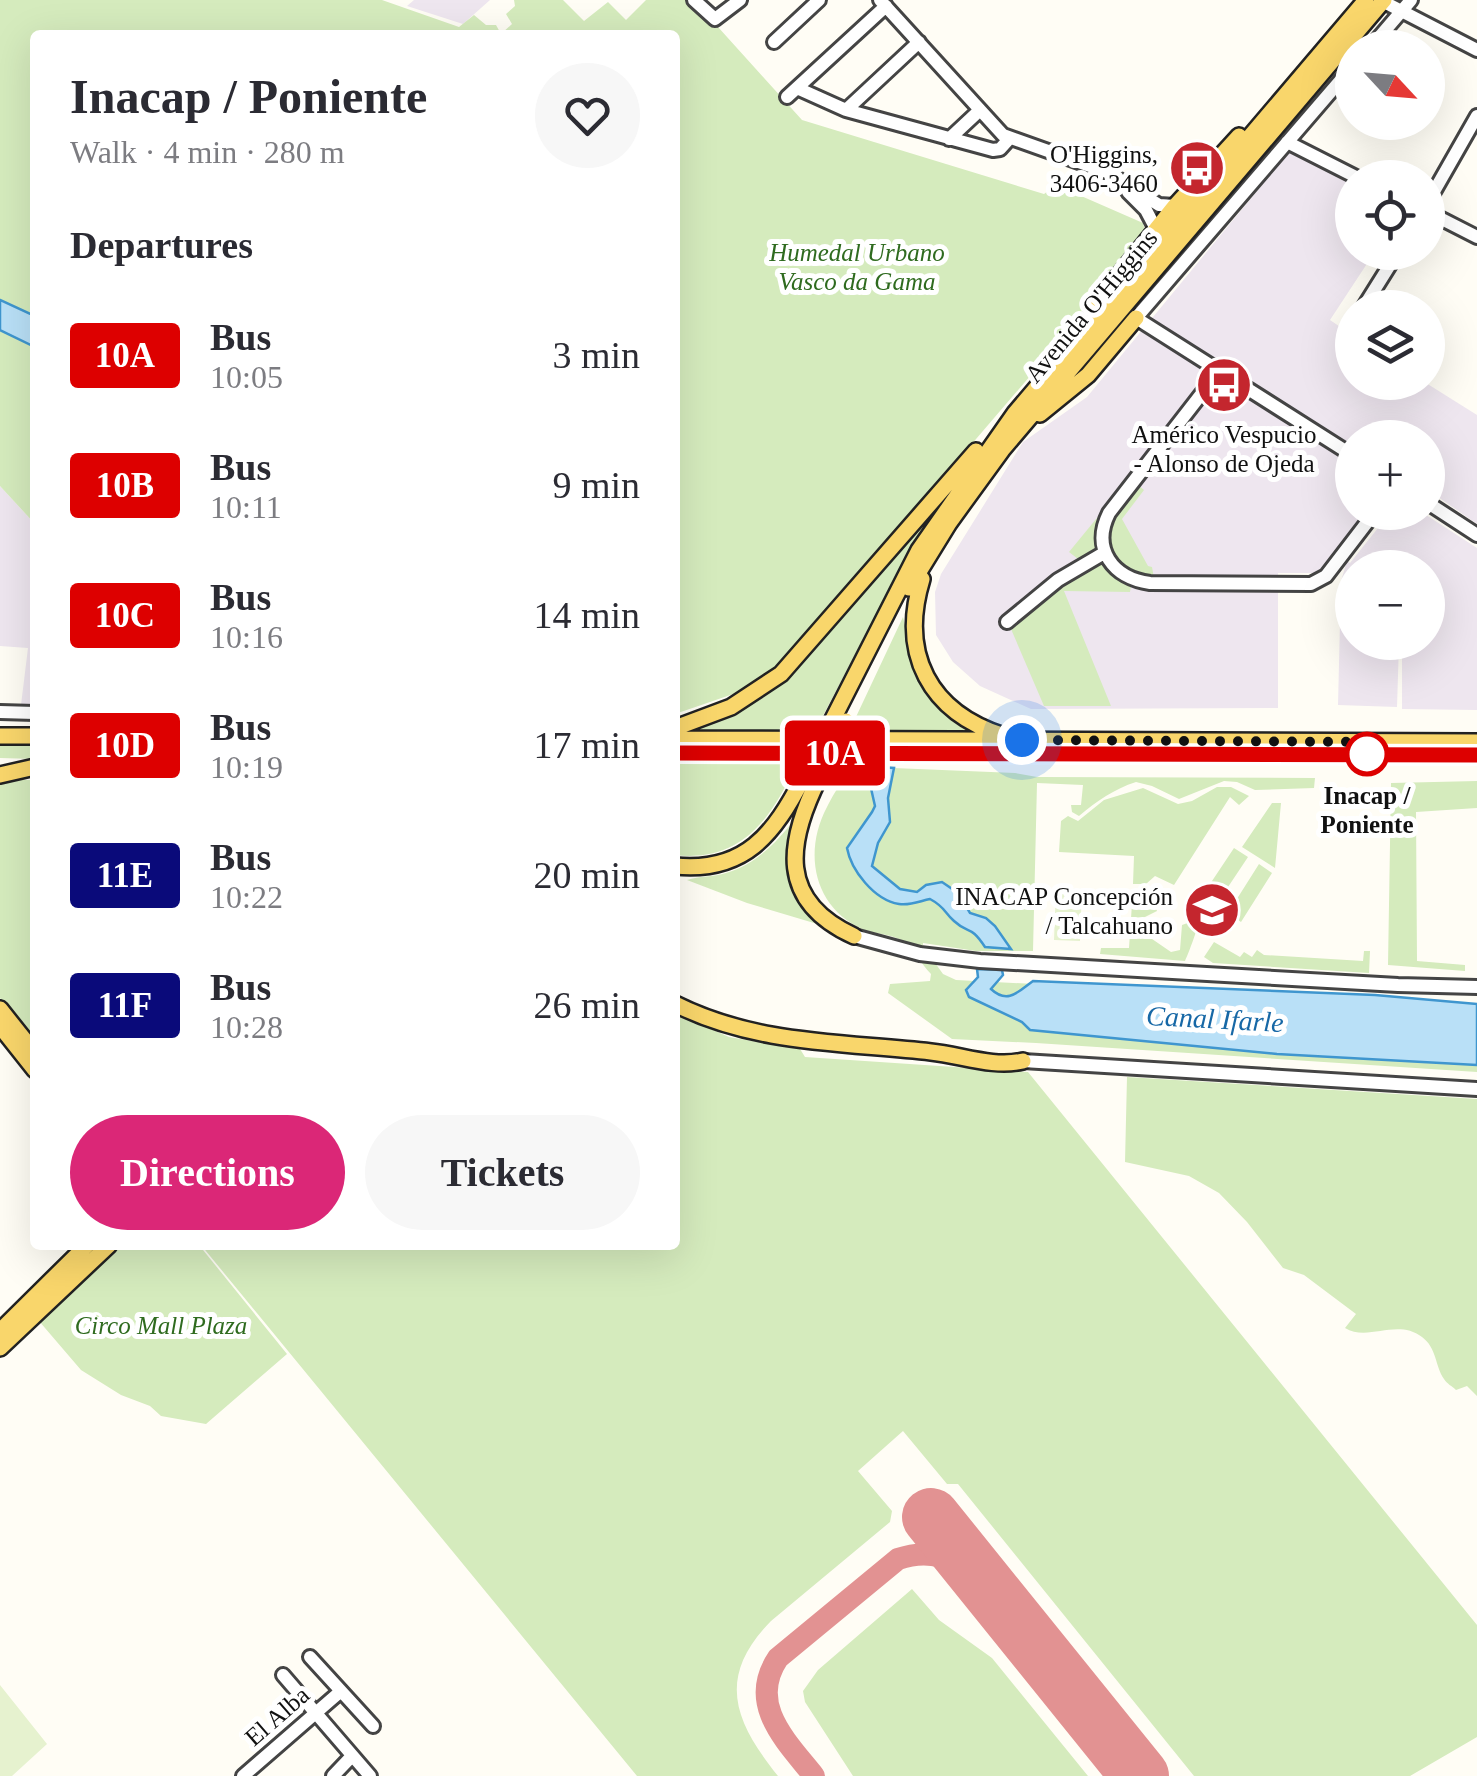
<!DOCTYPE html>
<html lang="en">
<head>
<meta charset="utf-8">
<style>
	:root { --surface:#fff; --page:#f7f7f7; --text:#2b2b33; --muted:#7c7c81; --accent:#db2777 }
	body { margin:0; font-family:"Times New Roman",serif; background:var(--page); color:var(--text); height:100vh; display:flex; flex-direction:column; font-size:38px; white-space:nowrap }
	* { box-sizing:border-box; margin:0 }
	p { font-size:32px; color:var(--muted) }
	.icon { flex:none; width:55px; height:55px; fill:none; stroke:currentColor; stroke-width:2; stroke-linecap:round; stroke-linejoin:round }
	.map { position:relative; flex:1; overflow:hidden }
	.drawer { position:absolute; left:30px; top:30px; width:650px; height:1220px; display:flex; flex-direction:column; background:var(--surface); border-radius:10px; box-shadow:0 10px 40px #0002 }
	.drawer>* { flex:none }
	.badge { padding:0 20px; border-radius:8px; font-size:35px; line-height:65px }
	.needle { width:65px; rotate:116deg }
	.tools { position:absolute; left:1335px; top:30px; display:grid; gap:20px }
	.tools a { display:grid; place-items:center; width:110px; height:110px; border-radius:50%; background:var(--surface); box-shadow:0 10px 40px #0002; font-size:50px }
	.you { position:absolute; width:50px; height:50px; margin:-25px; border:8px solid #fff; border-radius:50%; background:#1a73e8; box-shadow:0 0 0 15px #1a73e833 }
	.map>.badge { position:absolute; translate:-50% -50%; box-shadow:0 0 0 5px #fff }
	h2 { padding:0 40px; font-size:38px; line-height:90px }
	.round { display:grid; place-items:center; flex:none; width:105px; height:105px; border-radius:52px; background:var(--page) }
	.overview { display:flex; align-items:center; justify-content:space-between; height:170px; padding:0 40px }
	h1 { font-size:48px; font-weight:700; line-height:75px }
	.button { display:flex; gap:20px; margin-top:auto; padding:20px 40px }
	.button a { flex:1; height:115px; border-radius:60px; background:var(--accent); color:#fff; font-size:40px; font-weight:700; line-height:115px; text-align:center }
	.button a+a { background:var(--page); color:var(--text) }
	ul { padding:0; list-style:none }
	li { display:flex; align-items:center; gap:30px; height:130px; padding:0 40px }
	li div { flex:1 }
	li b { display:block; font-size:38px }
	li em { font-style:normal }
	li .badge { min-width:110px; font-weight:700; text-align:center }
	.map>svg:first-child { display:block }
	.industrial { fill:#eee6ef }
	.green { fill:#d5ebbd }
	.pitch { fill:#e6f2cf }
	.water { fill:#b9e0f7; stroke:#3f96cf; stroke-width:2.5 }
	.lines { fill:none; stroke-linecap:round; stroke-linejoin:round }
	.taxiway { stroke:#e29292; stroke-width:22 }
	.runway { stroke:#e29292; stroke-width:58 }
	.minor-casing { stroke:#444; stroke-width:18 }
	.major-casing { stroke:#222; stroke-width:20 }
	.minor { stroke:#fff; stroke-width:12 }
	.major { stroke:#f9d66b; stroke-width:15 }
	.major-bridge-casing { stroke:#222; stroke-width:20; stroke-linecap:butt }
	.major-bridge { stroke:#f9d66b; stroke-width:15 }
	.line-casing { stroke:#fff; stroke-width:22 }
	.line { stroke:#d00; stroke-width:15 }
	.walk { stroke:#111; stroke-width:10; stroke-dasharray:0 18 }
	.stop-dot { fill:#fff; stroke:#d00; stroke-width:5 }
	.labels { text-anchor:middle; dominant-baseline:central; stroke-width:10; stroke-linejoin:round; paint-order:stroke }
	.poi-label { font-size:25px; fill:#111; stroke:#fff; text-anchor:end }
	.park-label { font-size:25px; font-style:italic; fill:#2f6b1f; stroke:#fff }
	.street-label { font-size:25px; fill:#111; stroke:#fff }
	.stop-label { font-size:25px; font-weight:bold; fill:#111; stroke:#fff }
	.water-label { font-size:28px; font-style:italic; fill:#1768a6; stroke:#fff }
</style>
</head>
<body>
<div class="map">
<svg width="1477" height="1776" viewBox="0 0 1477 1776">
	<rect width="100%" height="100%" fill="#fffdf5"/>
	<!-- industrial -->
	<path class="industrial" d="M 414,0 L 490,0 L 463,24 L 407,6 Z
		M 1290,151 L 1352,183 L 1352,252 L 1374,253 L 1330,320 L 1352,335 L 1352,382 L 1426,383 L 1477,415 L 1477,524 L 1428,490 L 1428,438 L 1352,438 L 1352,512 L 1372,513 L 1332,567 L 1317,573 L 1278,573 L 1278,708 L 1031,709 L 980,686 L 953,662 L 936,635 L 935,592 L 941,574 L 1023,442 L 1087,397 Z
		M 0,486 L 35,524 L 35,705 L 21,705 L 28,648 L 0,646 Z
		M 1390,513 L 1423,513 L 1477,548 L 1477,710 L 1402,709 L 1402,643 L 1428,642 L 1428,568 L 1352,568 L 1352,642 L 1399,643 L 1397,707 L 1338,705 L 1341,581 L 1347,561 L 1350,563 Z"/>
	<!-- green -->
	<path class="green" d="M 0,0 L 382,0 L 459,27 L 474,15 L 486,25 L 496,25 L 501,34 L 512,24 L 506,14 L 515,6 L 514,0 L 563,0 L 584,21 L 608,2 L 626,20 L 646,0 L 688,0 L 714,28 L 718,27 L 802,120 L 1044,194 L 1056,185 L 1143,223 L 1145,231 L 1104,279 L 1066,334 L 786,661 L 742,691 L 675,714 L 675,35 L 35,35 L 35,524 L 0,486 Z
		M 958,481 L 892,584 L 815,731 L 692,732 L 769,691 L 801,664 Z
		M 1138,485 L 1144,490 L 1122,519 L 1148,566 L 1152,567 L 1154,578 C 1141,579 1135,574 1125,567 C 1088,544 1121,509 1138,485 Z
		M 1101,513 L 1095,528 L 1097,547 L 1078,559 L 1069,552 Z
		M 1103,563 L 1113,576 L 1131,586 L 1130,592 L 1064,591 L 1111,706 L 1044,706 L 1011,629 L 1061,586 Z
		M 903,617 L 915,664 L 982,733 L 867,730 L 867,725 L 855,719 Z
		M 0,741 L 35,741 L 35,759 L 0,758 Z
		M 797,763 C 772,817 743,863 675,855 L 675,764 Z
		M 869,767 L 1015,773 L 1037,777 L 1315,778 L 1314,788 L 1255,790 L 1237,782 L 1224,781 L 1179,799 L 1152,786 L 1136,782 C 1114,789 1097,801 1079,816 L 1072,812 L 1071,805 L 1081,805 L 1083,785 L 1037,783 L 1033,951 L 976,951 L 923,943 L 923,946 L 943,974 L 956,980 L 1477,1007 L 1477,1072 L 1036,1043 L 952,1039 L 888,993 L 890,984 L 930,981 L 931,974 C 921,964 913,947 901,940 C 890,934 876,934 864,930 C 813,908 803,852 827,807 C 837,788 846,771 869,767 Z
		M 0,780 L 35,780 L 35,1042 L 0,998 Z
		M 1477,781 L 1477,808 L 1416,812 L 1417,961 L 1465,965 L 1465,971 L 1388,965 L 1391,783 Z
		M 1217,787 L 1231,787 L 1249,796 L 1239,805 L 1230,797 L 1174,885 L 1155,876 L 1146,884 L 1133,884 L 1134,856 L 1059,852 L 1061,821 L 1068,816 L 1078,821 L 1104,800 L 1143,788 L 1178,804 L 1192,801 Z
		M 1272,803 L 1281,803 L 1275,868 L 1242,847 Z
		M 795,819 L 789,853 L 824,926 L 747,903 L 687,880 C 699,876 714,877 726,873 C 756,864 776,843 795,819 Z
		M 1234,848 L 1248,857 L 1216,905 L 1202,896 Z
		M 1259,864 L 1272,873 L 1241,922 L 1228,913 Z
		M 1133,889 L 1146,890 L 1148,895 L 1164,902 L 1160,909 L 1156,908 L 1157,911 L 1141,919 L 1139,930 L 1171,952 L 1180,950 L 1182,925 L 1199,919 C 1199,926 1189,952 1185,961 L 1100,954 L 1101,948 L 1129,948 Z
		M 1214,942 L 1240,957 L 1244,952 L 1252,957 L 1257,950 L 1264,955 L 1363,961 L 1364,951 L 1370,951 L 1369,973 L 1213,963 L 1204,957 Z
		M 675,1013 L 729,1037 L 800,1049 L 805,1057 L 1028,1072 L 1477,1625 L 1477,1737 L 1410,1776 L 1194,1776 L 958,1484 L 947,1484 L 903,1431 L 858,1471 L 892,1511 L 890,1522 L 771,1621 C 716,1677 734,1721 778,1776 L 637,1776 L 201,1245 L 675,1245 Z
		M 1127,1077 L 1477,1099 L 1477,1396 L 1467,1386 L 1456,1390 C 1452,1386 1447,1384 1444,1379 C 1435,1366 1437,1348 1422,1337 C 1397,1318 1368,1342 1345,1328 L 1356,1314 L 1304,1275 L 1283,1268 L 1247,1222 L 1219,1193 L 1189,1176 L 1125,1162 Z
		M 119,1245 L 199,1245 L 287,1354 L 206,1424 L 161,1416 L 150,1406 L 121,1395 L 81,1370 L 39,1321 Z
		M 912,1589 L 939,1620 L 992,1658 L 1088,1776 L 853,1776 L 805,1702 L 803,1691 L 818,1670 Z"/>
	<!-- pitch -->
	<path class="pitch" d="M 1056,888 L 1082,889 L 1080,941 L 1054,940 Z
		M 0,1685 L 47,1744 L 12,1776 L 0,1776 Z"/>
	<!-- water -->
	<path class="water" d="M 0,300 L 35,316 L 35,347 L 0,330 Z
		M 879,767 L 894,768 L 888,798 L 890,822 L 878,843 L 872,866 L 900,889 L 917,892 L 926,885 L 942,882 L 958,893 L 970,913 L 986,918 L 995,926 L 1011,949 L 985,947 C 970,924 969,935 954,921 C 944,912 945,907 930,899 C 920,901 910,906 899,904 C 874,900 851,870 847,848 L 872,812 L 875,806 L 870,784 L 877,778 Z
		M 977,969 L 1002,970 L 1003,975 L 991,989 C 1008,1005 1019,991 1033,981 L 1375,995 L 1477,1004 L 1477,1065 L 1277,1054 L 1030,1030 L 1022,1022 L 969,997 L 966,990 L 978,977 Z"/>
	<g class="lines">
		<!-- taxiway -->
		<path class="taxiway" d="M 814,1776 C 786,1741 747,1704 778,1658 L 898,1559 C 930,1548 953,1558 979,1576"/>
		<!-- runway -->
		<path class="runway" d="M 931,1517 L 1140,1776"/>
		<!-- minor casing -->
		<g class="minor-casing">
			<path id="minor" d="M 694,0 L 715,19 L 740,0
				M 880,0 L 1003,135 L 1107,172 L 1159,205 L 1175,206
				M 1382,1 L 1477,50
				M 774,42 L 819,0
				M 1370,48 L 1411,0
				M 1352,67 L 1136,318 L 1352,455
				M 797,88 L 846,110 L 993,150 L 1000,149 L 1009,139
				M 787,97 L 886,6
				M 846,110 L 919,42
				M 949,139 L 980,110
				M 1287,142 L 1358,178
				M 1128,192 L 1146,210 L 1156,229
				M 1428,202 L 1477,116
				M 1428,212 L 1477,237
				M 1363,308 L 1398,252
				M 1220,370 L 1109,513 C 1091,549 1113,578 1150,583 L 1311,584 L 1326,576 L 1375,512
				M 1428,503 L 1477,535
				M 1007,622 L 1058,580 L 1104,553
				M 0,712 L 35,713
				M 854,936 L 920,954 L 980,961 L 1398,985 L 1477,987
				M 1023,1061 L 1477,1089
				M 310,1657 L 373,1726
				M 283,1675 L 370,1776
				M 243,1776 L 341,1691
				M 333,1776 L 352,1756"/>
		</g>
		<!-- major casing -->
		<g class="major-casing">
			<path id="major" d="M 1092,309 L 1175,206 L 1239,136
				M 1040,414 L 1088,375 L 1136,318
				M 922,579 C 899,654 929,712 1004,736
				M 909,588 L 949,523 L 1002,450 L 1384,0
				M 832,721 L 919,550 L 1015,413 L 1366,0
				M 675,728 L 731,707 L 781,674 L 976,451
				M 0,736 L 35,736
				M 675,739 L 1477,742
				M 675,753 L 1477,755
				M 0,775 L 35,767
				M 819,778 C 787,842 777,901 854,936
				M 675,866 C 745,873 774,834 803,778
				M 675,1004 C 757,1045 843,1042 931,1052 C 961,1055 993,1068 1023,1061
				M 0,1009 L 35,1053
				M 0,1026 L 35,1070
				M 0,1331 L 87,1245
				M 0,1348 L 109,1245"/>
		</g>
		<!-- minor -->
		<use href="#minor" class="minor"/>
		<!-- major -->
		<use href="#major" class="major"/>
		<!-- major-bridge casing -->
		<g class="major-bridge-casing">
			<path id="major-bridge" d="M 803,778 L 832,721
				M 819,778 L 846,721"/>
		</g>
		<!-- major-bridge -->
		<use href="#major-bridge" class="major-bridge"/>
	</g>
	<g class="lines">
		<!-- line casing -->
		<g class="line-casing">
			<path id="line" d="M 675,753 L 1477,755"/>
		</g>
		<!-- line -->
		<use href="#line" class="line"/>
		<!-- walk -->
		<path class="walk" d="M 1022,740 L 1368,742 L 1367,754"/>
	</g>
	<!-- icons -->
	<defs>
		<g id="bus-disc" transform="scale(2.875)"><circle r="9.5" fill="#c4262e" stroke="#fff"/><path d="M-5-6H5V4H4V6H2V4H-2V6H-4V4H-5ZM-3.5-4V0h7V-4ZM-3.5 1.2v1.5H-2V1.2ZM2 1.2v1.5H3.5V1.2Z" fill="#fff"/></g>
		<g id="university-disc" transform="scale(2.875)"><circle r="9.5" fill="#c4262e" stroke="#fff"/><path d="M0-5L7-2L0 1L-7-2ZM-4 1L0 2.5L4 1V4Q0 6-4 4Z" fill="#fff"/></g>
	</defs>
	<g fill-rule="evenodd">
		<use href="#bus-disc" x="1197" y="168"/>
		<use href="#bus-disc" x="1224" y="385"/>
		<use href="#university-disc" x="1212" y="910"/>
	</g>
	<!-- markers -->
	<circle class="stop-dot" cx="1367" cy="754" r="20"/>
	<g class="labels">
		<!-- poi labels -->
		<g class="poi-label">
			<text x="1158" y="154">O'Higgins,<tspan x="1158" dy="29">3406-3460</tspan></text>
			<text x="1224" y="434" text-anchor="middle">Américo Vespucio<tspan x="1224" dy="29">- Alonso de Ojeda</tspan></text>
			<text x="1173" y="896">INACAP Concepción<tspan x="1173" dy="29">/ Talcahuano</tspan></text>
		</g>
		<!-- park labels -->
		<g class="park-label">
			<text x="857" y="252">Humedal Urbano<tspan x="857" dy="29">Vasco da Gama</tspan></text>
			<text x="161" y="1325">Circo Mall Plaza</text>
		</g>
		<!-- street labels -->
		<g class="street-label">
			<text transform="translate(1091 306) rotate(-50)">Avenida O'Higgins</text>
			<text transform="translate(277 1716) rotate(-41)">El Alba</text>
		</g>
		<!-- stop labels -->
		<g class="stop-label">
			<text x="1367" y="795">Inacap /<tspan x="1367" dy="29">Poniente</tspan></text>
		</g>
		<!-- water labels -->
		<g class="water-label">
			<text transform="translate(1215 1019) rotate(3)">Canal Ifarle</text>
		</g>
	</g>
</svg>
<div class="tools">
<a><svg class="needle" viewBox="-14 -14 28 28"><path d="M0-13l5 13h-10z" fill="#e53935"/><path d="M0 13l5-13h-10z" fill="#7c7c81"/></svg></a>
<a><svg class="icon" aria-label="locate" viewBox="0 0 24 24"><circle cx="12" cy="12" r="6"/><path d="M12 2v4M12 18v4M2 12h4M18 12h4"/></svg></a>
<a><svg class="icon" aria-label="layers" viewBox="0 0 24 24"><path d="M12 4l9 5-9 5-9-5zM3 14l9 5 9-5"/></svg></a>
<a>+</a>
<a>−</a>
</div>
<div class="you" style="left:1022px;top:740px"></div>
<b class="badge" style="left:835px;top:753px;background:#d00;color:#fff">10A</b>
<section class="drawer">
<div class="overview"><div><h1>Inacap / Poniente</h1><p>Walk · 4 min · 280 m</p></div><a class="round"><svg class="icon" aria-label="heart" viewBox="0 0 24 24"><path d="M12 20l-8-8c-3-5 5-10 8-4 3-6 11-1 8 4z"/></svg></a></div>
<h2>Departures</h2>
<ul>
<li><span class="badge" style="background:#d00;color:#fff">10A</span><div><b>Bus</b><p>10:05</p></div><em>3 min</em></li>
<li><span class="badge" style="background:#d00;color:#fff">10B</span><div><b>Bus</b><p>10:11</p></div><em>9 min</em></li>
<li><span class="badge" style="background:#d00;color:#fff">10C</span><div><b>Bus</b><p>10:16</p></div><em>14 min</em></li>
<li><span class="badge" style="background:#d00;color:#fff">10D</span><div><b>Bus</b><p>10:19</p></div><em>17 min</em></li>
<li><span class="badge" style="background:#0a0a7a;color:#fff">11E</span><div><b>Bus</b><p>10:22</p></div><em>20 min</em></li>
<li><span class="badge" style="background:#0a0a7a;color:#fff">11F</span><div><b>Bus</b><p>10:28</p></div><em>26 min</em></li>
</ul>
<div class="button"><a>Directions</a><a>Tickets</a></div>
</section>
</div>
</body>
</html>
